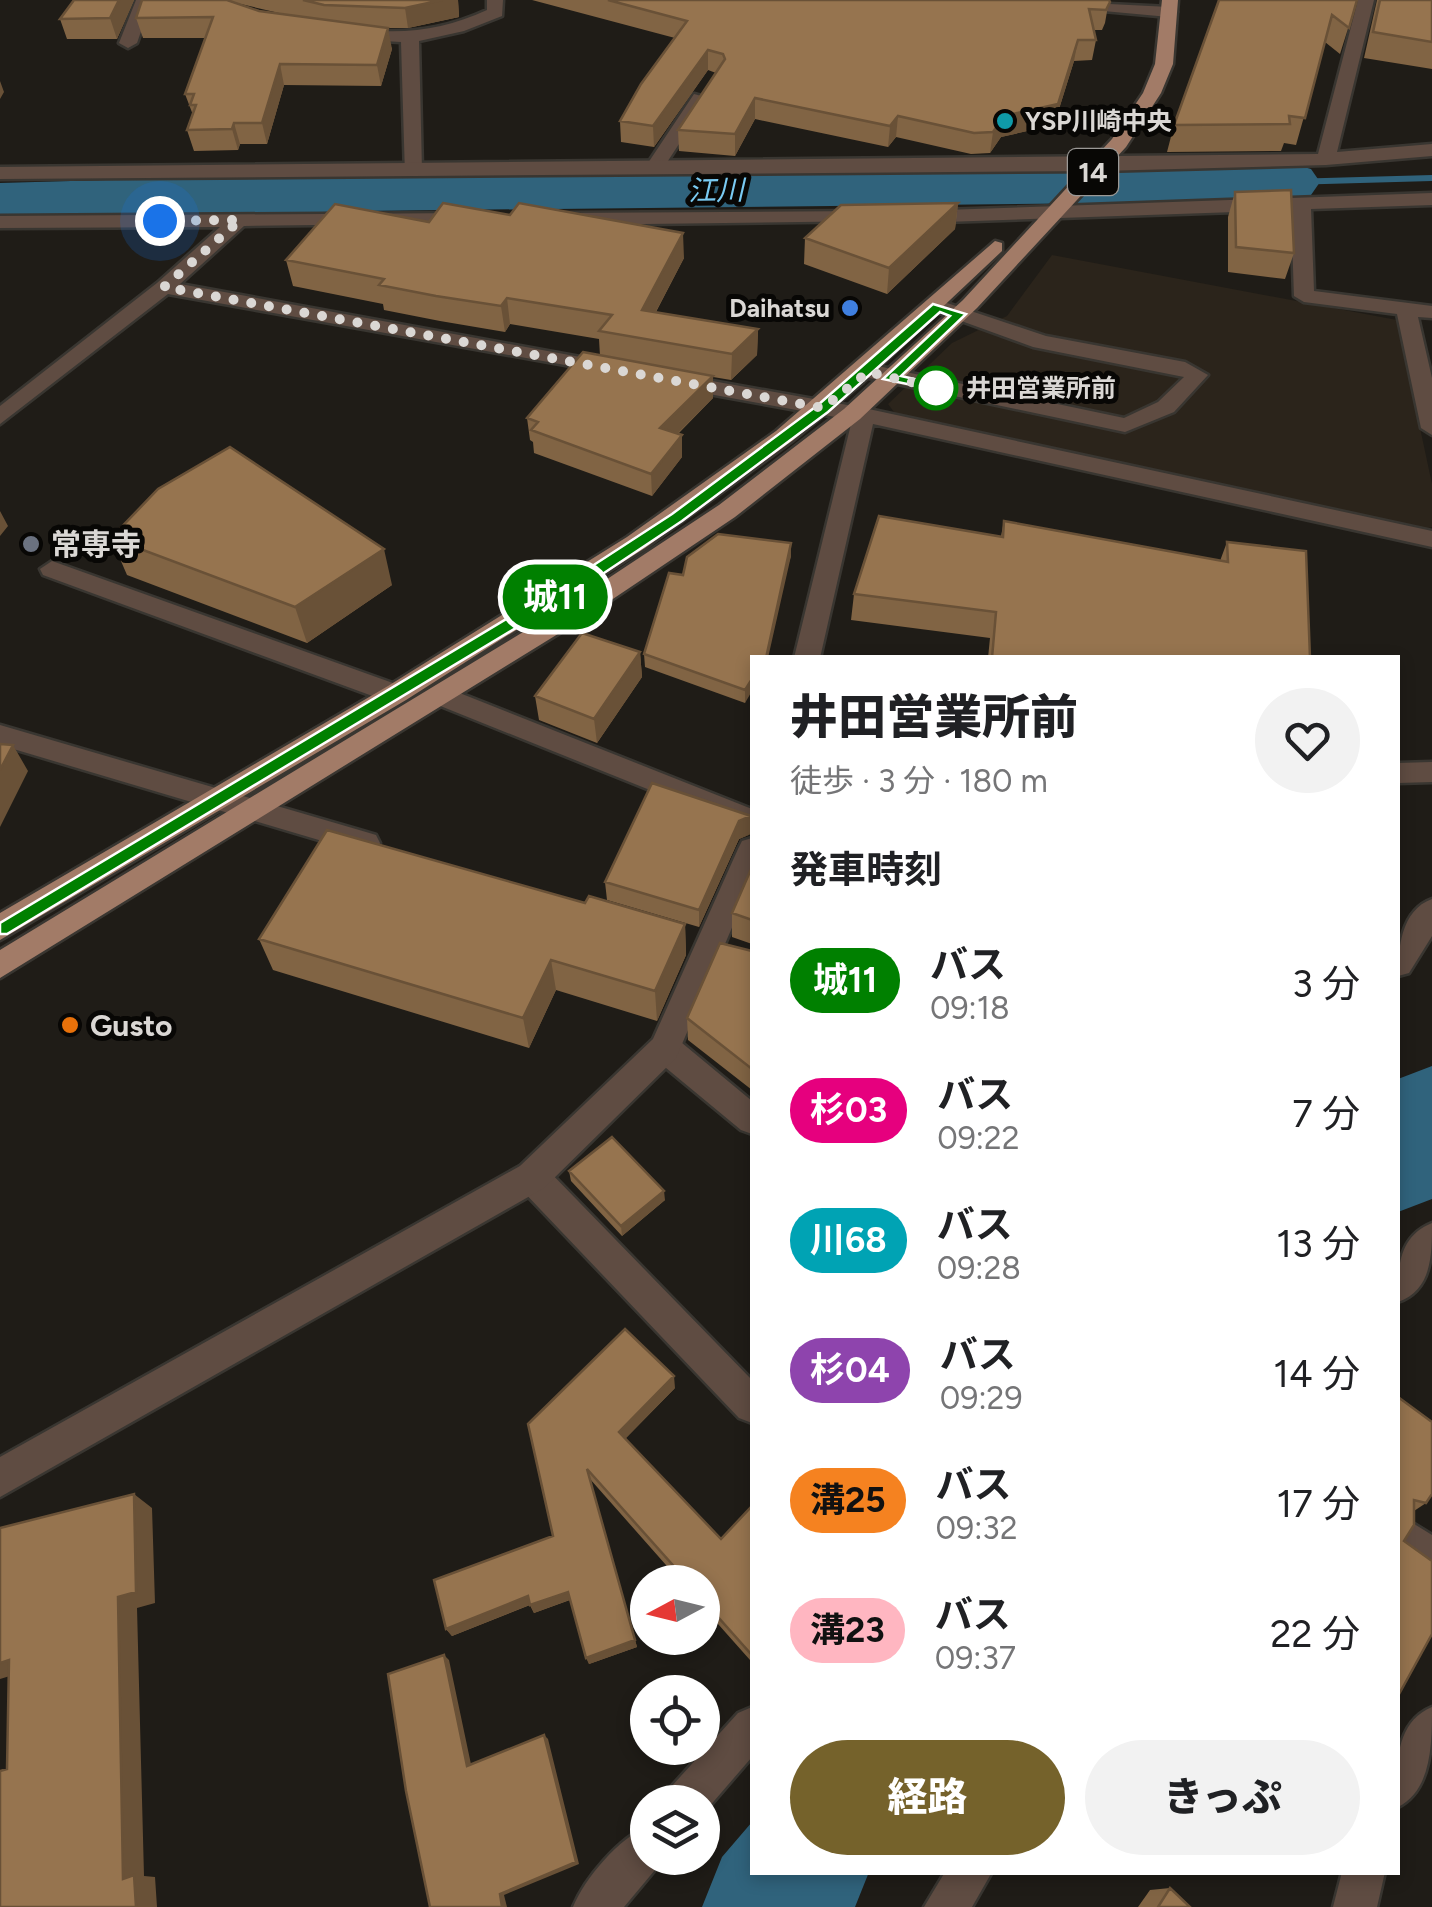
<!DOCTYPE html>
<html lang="ja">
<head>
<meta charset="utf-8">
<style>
	:root { --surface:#fff; --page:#f2f2f2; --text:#202124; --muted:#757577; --accent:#75622b }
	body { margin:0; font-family:Figtree,"Noto Sans JP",sans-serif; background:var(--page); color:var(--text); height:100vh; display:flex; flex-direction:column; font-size:38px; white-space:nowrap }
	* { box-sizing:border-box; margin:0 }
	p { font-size:32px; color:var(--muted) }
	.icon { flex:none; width:55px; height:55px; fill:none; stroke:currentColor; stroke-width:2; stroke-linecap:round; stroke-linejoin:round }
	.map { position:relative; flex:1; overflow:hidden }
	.side { position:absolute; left:750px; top:655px; width:650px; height:1220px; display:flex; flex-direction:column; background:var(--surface); border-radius:0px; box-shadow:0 5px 15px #0003 }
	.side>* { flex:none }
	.badge { padding:0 20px; border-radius:32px; font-size:35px; line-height:65px }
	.needle { width:65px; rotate:263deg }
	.fabs { position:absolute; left:630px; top:1565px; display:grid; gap:20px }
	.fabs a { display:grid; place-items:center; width:90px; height:90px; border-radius:50%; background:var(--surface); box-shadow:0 5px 15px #0003; font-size:50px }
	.you { position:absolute; width:50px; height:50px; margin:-25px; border:8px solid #fff; border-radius:50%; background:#1a73e8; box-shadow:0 0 0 15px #1a73e833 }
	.map>.badge { position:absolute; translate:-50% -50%; box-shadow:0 0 0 5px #fff }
	h2 { padding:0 40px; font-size:38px; line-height:90px }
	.round { display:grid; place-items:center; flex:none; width:105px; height:105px; border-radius:52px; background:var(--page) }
	.summary { display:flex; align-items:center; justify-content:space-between; height:170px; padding:0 40px }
	h1 { font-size:48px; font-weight:800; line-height:75px }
	.action { display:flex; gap:20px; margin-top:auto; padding:20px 40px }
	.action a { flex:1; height:115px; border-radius:60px; background:var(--accent); color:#fff; font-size:40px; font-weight:800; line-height:115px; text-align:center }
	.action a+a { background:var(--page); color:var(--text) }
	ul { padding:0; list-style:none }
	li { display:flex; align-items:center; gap:30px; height:130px; padding:0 40px }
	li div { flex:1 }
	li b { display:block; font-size:38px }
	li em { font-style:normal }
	li .badge { min-width:110px; font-weight:700; text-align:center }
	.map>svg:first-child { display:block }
	.built { fill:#2b241b }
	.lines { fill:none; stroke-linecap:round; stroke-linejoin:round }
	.stream { fill:#30637c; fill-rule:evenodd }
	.river { fill:#30637c; fill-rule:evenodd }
	.lane-casing { stroke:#393631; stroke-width:5 }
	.street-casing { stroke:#393631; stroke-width:5 }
	.primary-casing { stroke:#393631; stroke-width:5 }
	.lane { fill:#5f4c42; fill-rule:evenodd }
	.street { fill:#5f4c42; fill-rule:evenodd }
	.primary { fill:#a27b67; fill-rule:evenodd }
	.wall { fill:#816444; fill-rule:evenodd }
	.shaded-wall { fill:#695137 }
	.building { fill:#96744f; stroke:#695137; stroke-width:2.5 }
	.line { fill:#008000; stroke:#fff; stroke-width:2.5 }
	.walk { stroke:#dad7d4; stroke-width:10; stroke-dasharray:0 18 }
	.culture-dot { fill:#0f9aa8; stroke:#080705; stroke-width:4 }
	.shop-dot { fill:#3f7fe0; stroke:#080705; stroke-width:4 }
	.stop-dot { fill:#fff; stroke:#008000; stroke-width:5 }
	.worship-dot { fill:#6b7280; stroke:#080705; stroke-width:4 }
	.food-dot { fill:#e8710a; stroke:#080705; stroke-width:4 }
	.labels { text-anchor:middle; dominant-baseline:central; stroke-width:10; stroke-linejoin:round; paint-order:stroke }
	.far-poi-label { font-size:25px; font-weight:bold; fill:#dad7d4; stroke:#080705; text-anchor:start }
	.far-stop-label { font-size:25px; font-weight:bold; fill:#dad7d4; stroke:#080705; text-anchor:start }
	.shield { fill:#080705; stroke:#9b9996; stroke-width:2.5 }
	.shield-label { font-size:28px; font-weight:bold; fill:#dad7d4 }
	.far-water-label { font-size:28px; font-style:italic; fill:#7acbf3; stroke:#080705 }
	.poi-label { font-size:30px; font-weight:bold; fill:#dad7d4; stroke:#080705; text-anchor:start }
</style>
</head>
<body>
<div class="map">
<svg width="1432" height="1907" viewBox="0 0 1432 1907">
	<rect width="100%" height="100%" fill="#1f1c17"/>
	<!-- built -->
	<path class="built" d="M 1052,255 L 1397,320 L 1432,484 L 1432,527 L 1416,532 L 897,416 L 888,404 L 952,343 L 1007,316 Z"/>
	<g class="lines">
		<!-- stream -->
		<path class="stream" d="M 1432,175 L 1432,181 L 1289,185 L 1283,182 L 1289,179 Z"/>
		<!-- river -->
		<path class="river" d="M 1289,163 L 1311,169 L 1320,182 L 1311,195 L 1289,201 L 357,211 L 0,221 L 0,183 L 357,173 Z
			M 1432,1066 L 1432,1199 L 1398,1212 L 1398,1079 Z
			M 752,1822 L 752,1872 L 869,1872 L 855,1907 L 702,1907 L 722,1857 Z"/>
		<!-- lane casing -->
		<g class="lane-casing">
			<path id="lane" d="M 136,0 L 152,0 L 137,43 L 128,48 L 119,43 Z
				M 487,0 L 503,0 L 502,16 L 464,31 L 419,41 L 422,171 L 405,175 L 401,42 L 350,39 L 341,34 C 352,26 366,30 379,31 C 419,33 452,26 487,10 Z
				M 1030,0 L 1169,7 L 1177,12 L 1169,17 L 1038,5 Z
				M 694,94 L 709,98 L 662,170 L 648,170 L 646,166 Z
				M 938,300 L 1046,336 L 1185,362 L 1208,375 L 1174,412 L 1125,432 L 860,376 L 857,371 L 868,364 L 1124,418 L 1158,402 L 1184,377 L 1033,347 L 931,310 L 931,302 Z
				M 52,561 L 404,687 L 408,694 L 395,704 L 386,701 L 43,575 L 40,569 Z
				M 442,686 L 752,809 L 752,831 L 433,703 L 429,696 L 433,689 Z
				M 1432,762 L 1432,782 L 1398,783 L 1398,763 Z
				M 665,1034 L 676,1038 L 752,1101 L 752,1134 L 741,1130 L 654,1058 L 649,1048 L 654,1038 Z
				M 532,1162 L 544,1166 L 752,1380 L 752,1423 L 739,1418 L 520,1188 L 515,1177 L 520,1166 Z
				M 1398,1514 L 1432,1535 L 1432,1578 L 1398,1556 Z
				M 1432,1707 C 1432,1743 1432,1790 1398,1807 C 1396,1771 1393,1723 1432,1707 Z
				M 1342,1872 L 1385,1872 L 1377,1907 L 1333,1907 Z"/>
		</g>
		<!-- street casing -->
		<g class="street-casing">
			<path id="street" d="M 1358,0 L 1374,0 L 1337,152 L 1432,144 L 1432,156 L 1326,165 L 1100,171 L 0,179 L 0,167 L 1318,154 Z
				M 1432,193 L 1432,205 L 1311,209 L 1314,291 L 1432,306 L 1432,318 L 1418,317 L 1432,378 L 1432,435 L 1421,428 L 1397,314 L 1304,302 L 1294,296 L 1291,210 L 915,223 L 905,217 L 915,211 Z
				M 869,211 L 876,213 L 876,221 L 565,225 L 555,219 L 565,213 Z
				M 469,213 L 476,215 L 476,223 L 244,226 L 180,284 L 613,363 L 624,370 L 621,375 L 168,294 L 0,424 L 0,406 L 157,283 L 220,227 L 0,228 L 0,216 Z
				M 673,374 L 864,408 L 1432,531 L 1432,547 L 873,424 L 820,658 L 794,658 L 852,420 L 665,386 L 662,381 Z
				M 0,725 L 366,832 L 376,835 L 380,843 L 376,851 L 366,854 L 0,745 Z
				M 752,838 L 752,881 L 676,1058 L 544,1188 L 0,1497 L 0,1457 L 520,1166 L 653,1039 L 738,849 L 742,841 Z
				M 1432,899 L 1432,936 L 1409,973 L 1398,976 C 1398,949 1401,910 1432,899 Z
				M 1432,1223 C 1432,1255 1432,1290 1398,1302 C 1398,1270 1397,1237 1432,1223 Z
				M 752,1707 L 752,1757 L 702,1815 L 702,1802 L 665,1802 L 671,1787 L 738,1713 Z
				M 648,1826 L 648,1858 L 665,1858 L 624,1907 L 573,1907 C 585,1878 619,1838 648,1826 Z
				M 945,1872 L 992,1872 L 972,1907 L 924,1907 Z"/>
		</g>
		<!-- primary casing -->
		<g class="primary-casing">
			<path id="primary" d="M 1162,0 L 1178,0 L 1173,64 L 1161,93 L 1126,147 L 977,308 L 860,419 L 735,517 L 592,613 L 0,978 L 0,950 L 574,601 L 719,505 L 844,409 L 963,300 L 1112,139 L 1143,93 L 1155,64 Z
				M 995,241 L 1002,243 L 1002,251 L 863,382 L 792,441 L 645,548 L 406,700 L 0,940 L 0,913 L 388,686 L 627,537 L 776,431 Z"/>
		</g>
		<!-- lane -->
		<use href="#lane" class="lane"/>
		<!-- street -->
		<use href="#street" class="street"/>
		<!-- primary -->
		<use href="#primary" class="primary"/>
	</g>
	<!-- wall -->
	<path class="wall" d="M 74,0 L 134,0 L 117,39 L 67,39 L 60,19 Z
		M 142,0 L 458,0 L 459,17 L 408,28 L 383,28 L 392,49 L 381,86 L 284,85 L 267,144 L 240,144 L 238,150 L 194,151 L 187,130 L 193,115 L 185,94 L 206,38 L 143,38 L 136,18 ZM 232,2 L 279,13 L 259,11 Z
		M 532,0 L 1109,0 L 1105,23 L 1102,30 L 1094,30 L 1096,40 L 1092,60 L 1074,61 L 1054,125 L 1001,137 L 990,153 L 971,154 L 896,137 L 888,147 L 755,119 L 735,156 L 679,151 L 678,130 L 716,73 L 708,70 L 654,147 L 621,142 L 620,121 L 675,38 Z
		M 1219,0 L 1357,0 L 1340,54 L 1325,42 L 1296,145 L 1284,143 L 1281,151 L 1167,152 L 1174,125 Z
		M 1377,0 L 1432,0 L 1432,69 L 1364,58 Z
		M 1235,192 L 1294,253 L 1285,279 L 1228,272 L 1228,217 Z
		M 958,203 L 955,229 L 887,294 L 804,264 L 805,238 Z
		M 429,222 L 684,258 L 656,312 L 758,329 L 757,355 L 731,380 L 713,377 L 713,398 L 678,434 L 682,457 L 652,496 L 534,453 L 533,442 L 530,440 L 527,418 L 600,356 L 599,339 L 510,324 L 505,332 L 440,321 L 384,310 L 383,304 L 293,286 L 286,260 Z
		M 1004,521 L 1220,561 L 1227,542 L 1310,658 L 988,658 L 990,638 L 851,620 L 854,594 L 1001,536 Z
		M 111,538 L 392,585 L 307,643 L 127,575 Z
		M 791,556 L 745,703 L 645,667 L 644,654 L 683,575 Z
		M 640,652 L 642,677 L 597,743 L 539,720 L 535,696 Z
		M 751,834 L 739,839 L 699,927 L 607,900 L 605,882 Z
		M 752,867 L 752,944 L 732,937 L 732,913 Z
		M 585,903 L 685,924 L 686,955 L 657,1021 L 556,990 L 529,1048 L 273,970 L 259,939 Z
		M 752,951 L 752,1090 L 688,1040 L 687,1018 Z
		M 569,1171 L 665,1200 L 622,1236 L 571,1181 Z
		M 675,1388 L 625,1439 L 721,1539 L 752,1506 L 752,1657 L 750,1660 L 702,1606 L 702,1582 L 681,1582 L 590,1479 L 637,1647 L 589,1664 L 570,1600 L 534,1613 L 530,1605 L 452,1636 L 446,1629 L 553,1536 L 528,1424 Z
		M 1398,1397 L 1426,1503 L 1414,1511 L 1404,1541 Z
		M 1170,1888 L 1190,1907 L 1138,1907 L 1150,1890 Z"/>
	<!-- shaded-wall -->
	<path class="shaded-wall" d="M 119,0 L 134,0 L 117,39 L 110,18 Z
		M 442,0 L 458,0 L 459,17 L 408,28 L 405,8 Z
		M 388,28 L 392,49 L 381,86 L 377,65 Z
		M 1078,40 L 1074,61 L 1054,125 L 1001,137 L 990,153 L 993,132 L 1004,116 Z
		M 708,50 L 708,70 L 654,147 L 653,126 Z
		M 280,64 L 284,85 L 267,144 L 262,123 Z
		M 0,81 L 4,92 L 0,99 Z
		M 755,98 L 755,119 L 735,156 L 735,134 Z
		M 898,116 L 896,137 L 888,147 L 890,126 Z
		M 234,123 L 240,144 L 238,150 L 232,129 Z
		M 958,203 L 955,229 L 887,294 L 889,268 Z
		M 683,233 L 684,258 L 643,336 L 642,310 Z
		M 507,298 L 510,324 L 505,332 L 501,306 Z
		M 758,329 L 757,355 L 731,380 L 732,354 Z
		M 713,376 L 713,398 L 661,450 L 660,428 Z
		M 682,435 L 682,457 L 652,496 L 651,474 Z
		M 0,511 L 8,526 L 0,536 Z
		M 791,543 L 791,556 L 768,658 L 766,658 Z
		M 384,549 L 392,585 L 307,643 L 295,607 Z
		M 640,652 L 642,677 L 597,743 L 594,719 Z
		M 752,679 L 752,691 L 745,703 L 745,690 Z
		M 13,745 L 28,771 L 0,827 L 0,770 Z
		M 751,816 L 751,834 L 739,839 L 699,927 L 699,910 L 739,821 Z
		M 685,924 L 686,955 L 657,1021 L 655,991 Z
		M 551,960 L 556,990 L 529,1048 L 523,1018 Z
		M 664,1191 L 665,1200 L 622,1236 L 621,1226 Z
		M 674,1376 L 675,1388 L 621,1443 L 619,1432 Z
		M 134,1494 L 152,1508 L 155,1603 L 137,1608 L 144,1876 L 155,1877 L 157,1907 L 136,1907 L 123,1879 L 118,1597 Z
		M 568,1592 L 572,1599 L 534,1613 L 530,1605 Z
		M 528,1596 L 532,1604 L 452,1636 L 446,1629 Z
		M 635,1640 L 637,1647 L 589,1664 L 586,1658 Z
		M 444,1655 L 449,1660 L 472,1769 L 467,1766 Z
		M 9,1660 L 33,1669 L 0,1679 L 0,1663 Z
		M 544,1735 L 548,1739 L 579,1864 L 504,1895 L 507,1907 L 502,1907 L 500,1894 Z"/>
	<!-- building -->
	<path class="building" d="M 74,0 L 119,0 L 110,18 L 60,19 Z
		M 142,0 L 227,0 L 259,11 L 388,28 L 377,65 L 280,64 L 262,123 L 234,123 L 232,129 L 187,130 L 196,105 L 190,105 L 194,94 L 185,94 L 213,17 L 136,18 Z
		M 303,0 L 442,0 L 405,8 L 324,5 Z
		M 608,0 L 1109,0 L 1110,2 L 1106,10 L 1089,9 L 1096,40 L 1078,40 L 1058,104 L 1004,116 L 993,132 L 974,133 L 898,116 L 890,126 L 755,98 L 735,134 L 678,130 L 725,59 L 723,54 L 708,50 L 653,126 L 620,121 L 641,84 L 687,21 Z
		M 1219,0 L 1357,0 L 1349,28 L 1332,15 L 1305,118 L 1289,116 L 1290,124 L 1174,125 Z
		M 1380,0 L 1432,0 L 1432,42 L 1373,32 Z
		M 1291,190 L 1294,253 L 1236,247 L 1235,192 Z
		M 443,203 L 510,215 L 519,203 L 683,233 L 642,310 L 758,329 L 732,354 L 599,331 L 612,315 L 507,298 L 501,306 L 436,296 L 379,285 L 384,279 L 286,260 L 335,204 L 429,222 Z
		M 958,203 L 889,268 L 805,238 L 841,205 Z
		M 583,352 L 713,376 L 660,428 L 682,435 L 651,474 L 531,430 L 538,422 L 527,418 Z
		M 230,447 L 384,549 L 295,607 L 111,538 L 158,489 Z
		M 879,516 L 1003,537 L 1004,521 L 1228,562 L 1227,542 L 1306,551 L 1310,658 L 992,658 L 996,612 L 854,594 Z
		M 718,534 L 791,543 L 766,658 L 752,658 L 752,679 L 745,690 L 644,654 L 669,573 L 683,575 L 687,557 Z
		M 582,633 L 640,652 L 594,719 L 535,696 Z
		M 0,744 L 13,745 L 0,770 Z
		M 652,783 L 751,816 L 739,821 L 699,910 L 605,882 Z
		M 327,830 L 585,903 L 589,896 L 685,924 L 655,991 L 551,960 L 523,1018 L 259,939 Z
		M 752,867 L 752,920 L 732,913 Z
		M 720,943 L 752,951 L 752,1069 L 687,1018 Z
		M 612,1137 L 664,1191 L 621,1226 L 569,1171 Z
		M 625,1329 L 674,1376 L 619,1432 L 721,1539 L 752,1506 L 752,1652 L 751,1654 L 702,1599 L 702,1582 L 688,1582 L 587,1469 L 635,1640 L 586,1658 L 568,1592 L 530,1605 L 528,1596 L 446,1629 L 434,1580 L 553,1536 L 528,1424 Z
		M 1398,1397 L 1432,1422 L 1432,1494 L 1426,1503 L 1414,1500 L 1414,1525 L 1404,1541 L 1432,1561 L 1432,1634 L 1398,1696 Z
		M 134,1494 L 136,1592 L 118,1597 L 123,1879 L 134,1875 L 136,1907 L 0,1907 L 0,1771 L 7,1769 L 9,1660 L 0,1663 L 0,1528 Z
		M 444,1655 L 467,1766 L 544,1735 L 576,1862 L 500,1894 L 502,1907 L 430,1907 L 406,1791 L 388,1674 Z
		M 1170,1888 L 1190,1907 L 1158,1907 Z"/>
	<!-- line -->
	<path class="line" d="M 933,304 L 966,314 L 901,376 L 941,385 L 941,391 L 883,379 L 950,316 L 940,312 L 828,412 L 682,521 L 574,593 L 7,934 L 0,934 L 0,923 L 563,585 L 672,514 L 818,405 Z"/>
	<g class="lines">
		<!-- walk -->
		<path class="walk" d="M 160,221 L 240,220 L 164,287 L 823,408 L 868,372 L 936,388"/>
	</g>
	<!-- markers -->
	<circle class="culture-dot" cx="1005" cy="121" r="10"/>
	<circle class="shop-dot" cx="850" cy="308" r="10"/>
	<circle class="stop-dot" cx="936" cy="388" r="20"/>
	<circle class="worship-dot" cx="31" cy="544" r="10"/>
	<circle class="food-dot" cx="70" cy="1025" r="10"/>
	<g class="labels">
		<!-- far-poi labels -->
		<g class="far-poi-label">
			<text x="1025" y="121">YSP川崎中央</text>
			<text x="830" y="308" text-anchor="end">Daihatsu</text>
		</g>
		<!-- far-stop labels -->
		<g class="far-stop-label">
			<text x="966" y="388">井田営業所前</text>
		</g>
		<!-- shield labels -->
		<rect class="shield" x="1068" y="149" width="50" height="46" rx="8"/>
		<g class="shield-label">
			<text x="1093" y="172">14</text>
		</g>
		<!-- far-water labels -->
		<g class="far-water-label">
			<text transform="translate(716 190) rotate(-1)">江川</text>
		</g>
		<!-- poi labels -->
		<g class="poi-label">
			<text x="51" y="544">常専寺</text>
			<text x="90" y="1025">Gusto</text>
		</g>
	</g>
</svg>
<div class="fabs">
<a><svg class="needle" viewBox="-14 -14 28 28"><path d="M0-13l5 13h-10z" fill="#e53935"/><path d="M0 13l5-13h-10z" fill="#757577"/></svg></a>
<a><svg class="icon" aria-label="locate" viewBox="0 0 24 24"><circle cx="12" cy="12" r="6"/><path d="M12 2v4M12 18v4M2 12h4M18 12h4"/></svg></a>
<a><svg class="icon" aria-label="layers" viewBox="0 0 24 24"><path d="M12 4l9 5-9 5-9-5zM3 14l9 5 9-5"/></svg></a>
</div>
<div class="you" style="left:160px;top:221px"></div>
<b class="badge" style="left:555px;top:597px;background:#008000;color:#fff">城11</b>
<section class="side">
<div class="summary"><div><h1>井田営業所前</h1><p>徒歩 · 3 分 · 180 m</p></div><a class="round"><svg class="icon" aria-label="heart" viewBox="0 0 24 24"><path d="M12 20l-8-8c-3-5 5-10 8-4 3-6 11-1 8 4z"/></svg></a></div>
<h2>発車時刻</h2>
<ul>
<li><span class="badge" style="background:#008000;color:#fff">城11</span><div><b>バス</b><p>09:18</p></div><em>3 分</em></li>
<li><span class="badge" style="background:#e6007e;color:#fff">杉03</span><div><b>バス</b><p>09:22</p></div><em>7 分</em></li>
<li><span class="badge" style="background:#00a3b4;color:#fff">川68</span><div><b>バス</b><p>09:28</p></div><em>13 分</em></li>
<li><span class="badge" style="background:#8e44ad;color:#fff">杉04</span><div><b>バス</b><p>09:29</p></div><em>14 分</em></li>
<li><span class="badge" style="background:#f58220;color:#111">溝25</span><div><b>バス</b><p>09:32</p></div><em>17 分</em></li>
<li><span class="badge" style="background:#ffb6c1;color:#111">溝23</span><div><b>バス</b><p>09:37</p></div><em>22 分</em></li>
</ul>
<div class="action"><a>経路</a><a>きっぷ</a></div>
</section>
</div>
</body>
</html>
